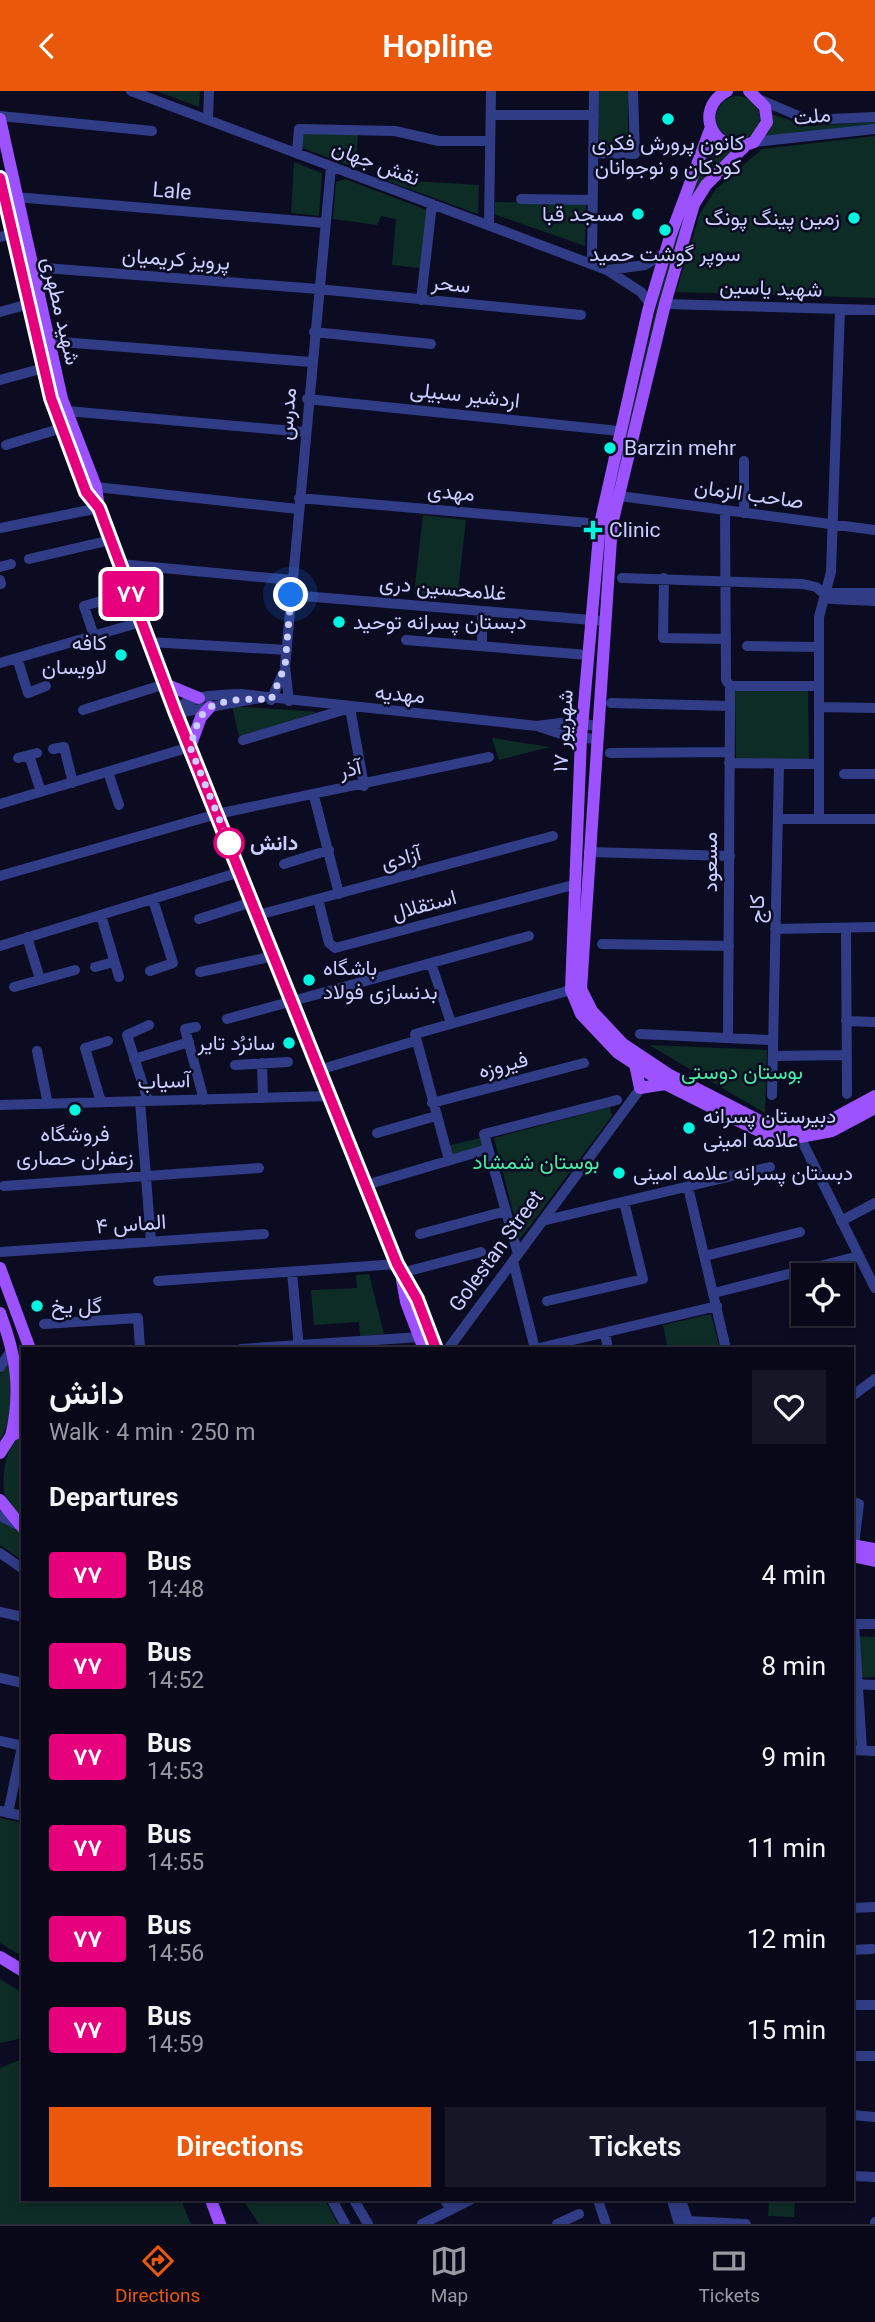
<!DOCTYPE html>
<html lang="en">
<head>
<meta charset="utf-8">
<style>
	:root { --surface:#080819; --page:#161626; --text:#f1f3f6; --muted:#989aa2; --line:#292938; --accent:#ea580c }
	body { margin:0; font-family:Roboto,Vazirmatn,sans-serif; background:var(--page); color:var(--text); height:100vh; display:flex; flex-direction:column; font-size:26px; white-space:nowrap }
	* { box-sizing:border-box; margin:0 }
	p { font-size:23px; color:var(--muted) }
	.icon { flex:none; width:38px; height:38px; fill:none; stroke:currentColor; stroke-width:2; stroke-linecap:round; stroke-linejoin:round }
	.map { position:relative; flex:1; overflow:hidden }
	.side { position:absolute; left:21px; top:1256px; width:833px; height:854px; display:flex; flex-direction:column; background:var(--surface); border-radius:0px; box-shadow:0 4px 10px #0003,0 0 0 2px var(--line) }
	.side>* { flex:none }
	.badge { padding:0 14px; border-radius:5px; font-size:24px; line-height:46px }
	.buttons { position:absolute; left:791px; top:1172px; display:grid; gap:14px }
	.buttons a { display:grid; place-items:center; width:63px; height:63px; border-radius:0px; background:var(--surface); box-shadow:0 4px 10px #0003,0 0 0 2px var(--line); font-size:35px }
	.you { position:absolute; width:35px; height:35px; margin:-18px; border:5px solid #fff; border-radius:50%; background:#1a73e8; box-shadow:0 0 0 10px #1a73e833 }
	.map>.badge { position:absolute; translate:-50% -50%; box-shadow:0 0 0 4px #fff }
	h2 { padding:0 28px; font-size:26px; line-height:63px }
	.round { display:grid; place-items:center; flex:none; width:74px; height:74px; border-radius:0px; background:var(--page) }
	.head { display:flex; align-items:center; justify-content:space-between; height:119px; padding:0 28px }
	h1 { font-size:33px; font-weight:600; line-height:52px }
	.cta { display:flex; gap:14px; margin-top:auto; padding:14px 28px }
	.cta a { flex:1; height:80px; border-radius:0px; background:var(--accent); color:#fff; font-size:28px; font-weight:600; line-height:80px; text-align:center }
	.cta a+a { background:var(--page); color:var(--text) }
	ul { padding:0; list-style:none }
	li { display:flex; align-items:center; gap:21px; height:91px; padding:0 28px }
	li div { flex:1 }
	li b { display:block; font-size:26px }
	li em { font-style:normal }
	li .badge { min-width:77px; font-weight:700; text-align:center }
	header { display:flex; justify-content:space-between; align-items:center; height:91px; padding:0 28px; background:var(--accent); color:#fff; font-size:32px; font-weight:600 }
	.dock { display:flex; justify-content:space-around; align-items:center; height:98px; border-top:2px solid var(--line); background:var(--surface); font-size:19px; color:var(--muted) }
	.dock a { display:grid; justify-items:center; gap:4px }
	.dock .selected { color:var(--accent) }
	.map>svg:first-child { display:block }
	.green { fill:#0d2c25 }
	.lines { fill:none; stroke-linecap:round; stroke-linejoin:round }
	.minor { stroke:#303d86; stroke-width:10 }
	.major { stroke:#9d52ff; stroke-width:12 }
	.line-casing { stroke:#fff; stroke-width:16 }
	.line { stroke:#e6007e; stroke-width:10 }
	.walk { stroke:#cbcfff; stroke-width:7; stroke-dasharray:0 12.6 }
	.poi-dot { fill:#00f6df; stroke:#0b0b21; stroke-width:2.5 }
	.stop-dot { fill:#fff; stroke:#e6007e; stroke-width:3.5 }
	.labels { text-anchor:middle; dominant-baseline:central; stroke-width:5; stroke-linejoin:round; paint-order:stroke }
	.street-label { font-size:21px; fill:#cbcfff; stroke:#0b0b21 }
	.poi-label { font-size:21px; fill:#cbcfff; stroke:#0b0b21; text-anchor:start }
	.stop-label { font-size:21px; font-weight:bold; fill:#cbcfff; stroke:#0b0b21; text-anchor:start }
	.park-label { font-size:21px; fill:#4aeca4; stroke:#0b0b21 }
</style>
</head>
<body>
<header><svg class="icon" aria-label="back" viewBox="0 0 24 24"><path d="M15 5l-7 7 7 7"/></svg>Hopline<svg class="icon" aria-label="search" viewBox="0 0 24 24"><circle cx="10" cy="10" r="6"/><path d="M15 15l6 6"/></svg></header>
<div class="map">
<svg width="875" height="2133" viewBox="0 0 875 2133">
	<rect width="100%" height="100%" fill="#0b0b21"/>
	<!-- green -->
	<path class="green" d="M 156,0 L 200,0 L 199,16 Z
		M 599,0 L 628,0 L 628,58 L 599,57 Z
		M716 27a22 22 0 1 1 44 0a22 22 0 1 1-44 0Z
		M 771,23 L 808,35 L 875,31 L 875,35 L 764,47 Z
		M 303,42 L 358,42 L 356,77 L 302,57 Z
		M 711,45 L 719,55 L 734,60 L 700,95 L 617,392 L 614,393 L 667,172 Z
		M 875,45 L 875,207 L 676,201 L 700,122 L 716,98 L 762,58 Z
		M 294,71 L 322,82 L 319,125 L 291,122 Z
		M 345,88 L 427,119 L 420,177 L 392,174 L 396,128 L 381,125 L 377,134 L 333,128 L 336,91 Z
		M 382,88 L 479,94 L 478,123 Z
		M 495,111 L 586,112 L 585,155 L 494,123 Z
		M 423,424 L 466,429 L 457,508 L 414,503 Z
		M 808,599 L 809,669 L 736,670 L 735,600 Z
		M 232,615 L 318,621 L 239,645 Z
		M 492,647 L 550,656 L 499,669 Z
		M 649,954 L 767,959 L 765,1022 Z
		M 610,1016 L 612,1025 L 520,1148 L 494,1047 Z
		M 481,1047 L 483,1056 L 452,1064 L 450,1054 Z
		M 369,1183 L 384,1243 L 360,1245 L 359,1231 L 314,1234 L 311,1199 L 357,1197 L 356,1184 Z
		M 711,1223 L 720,1258 L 668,1258 L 663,1234 Z
		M 11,1268 C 14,1296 14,1325 0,1350 L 0,1284 Z
		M 23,1342 L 23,1426 C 18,1421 10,1417 6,1411 C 0,1388 4,1357 23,1342 Z
		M 0,1430 L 23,1443 L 23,1470 L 0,1454 Z
		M 857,1545 L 875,1546 L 875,1586 L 859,1587 Z
		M 0,1727 L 23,1732 L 23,1866 L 0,1852 Z
		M 0,1888 L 23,1902 L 23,1947 L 0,1952 Z
		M 22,1968 L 23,2109 L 181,2109 L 191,2133 L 0,2133 L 0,1977 Z
		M 243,2109 L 325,2109 L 338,2133 L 259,2133 Z
		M 769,2109 L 795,2109 L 794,2126 L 768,2125 Z"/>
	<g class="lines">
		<!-- minor -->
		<path class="minor" d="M 131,0 L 607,179 L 641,201 L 650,213
			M 761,9 L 808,29 L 875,26
			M 491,24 L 594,24
			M 0,25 L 152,40
			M 208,28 L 209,0
			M 754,51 L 875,38
			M 297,62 L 299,38 L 395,40 L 439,50 L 490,50
			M 594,62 L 635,63 L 633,0
			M 15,106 L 325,132
			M 521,108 L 593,109
			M 489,134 L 491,0
			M 0,146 L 12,143
			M 592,173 L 594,0
			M 32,176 L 318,198 L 581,224
			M 608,179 L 645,174 L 666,161
			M 421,209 L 432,113
			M 665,213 L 875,219
			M 0,221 L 29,213
			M 314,241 L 431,253
			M 49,250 L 311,271
			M 0,289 L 44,277
			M 307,308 L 619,340
			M 67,320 L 304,341
			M 6,354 L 62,337
			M 744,370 L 744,422
			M 96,396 L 298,418
			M 612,404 L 875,439
			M 299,407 L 600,433
			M 725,420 L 726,589 L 730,595 L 730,615 L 728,947
			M 0,437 L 99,417
			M 29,468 L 111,449
			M 120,473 L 292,489
			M 0,476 L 11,473
			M 622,487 L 803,493 L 816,496 L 831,508 L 875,510
			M 664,487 L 663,547 L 726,548
			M 0,489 L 1,493
			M 824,502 L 875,502
			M 291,504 L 604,530
			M 94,545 L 84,515 L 101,510
			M 406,549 L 588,564
			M 149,551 L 287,559
			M 482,555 L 482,520
			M 747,555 L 819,556
			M 17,567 L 28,602 L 46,595
			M 0,572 L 141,531
			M 730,595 L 818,595
			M 260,607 L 183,621 L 175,620 C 189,603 220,604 241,603 L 537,635 L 568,631 L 597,635
			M 271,609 L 283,582
			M 289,610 L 285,575 L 331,76
			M 611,612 L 730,615
			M 819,616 L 875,617
			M 83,619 L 165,593
			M 540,636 L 567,645 L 596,648
			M 243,649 L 350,617 L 364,695
			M 53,658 L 64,656 L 73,692
			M 610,662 L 730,661
			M 29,664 L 41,701
			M 18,667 L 37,662
			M 729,672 L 819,673
			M 108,681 L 119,714
			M 844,683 L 875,683
			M 314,705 L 339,803
			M 0,713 L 190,656
			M 778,728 L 875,728
			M 819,728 L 819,526 L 831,481 L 840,218
			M 589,761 L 730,765
			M 284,773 L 329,759
			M 0,785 L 217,723 L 489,666
			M 318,808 L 329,852 L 335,857 L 573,794
			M 101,824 L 119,886
			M 258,824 L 553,745
			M 199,828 L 252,811
			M 846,837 L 847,1003
			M 775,838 L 875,836
			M 27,846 L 40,888
			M 602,853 L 729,855
			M 0,855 L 240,781
			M 431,872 L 451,932
			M 95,876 L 114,871
			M 150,880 L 173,872 L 153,809
			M 200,881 L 274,865
			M 14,896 L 75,879
			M 227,928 L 529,845
			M 846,930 L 875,931
			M 196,936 L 185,938 L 204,1009
			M 640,943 L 770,949
			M 37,960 L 48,1013
			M 773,965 L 846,964
			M 134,968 L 189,951
			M 262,972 L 263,1007
			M 235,974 L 288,971
			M 319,979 L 415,950
			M 772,1004 L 779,673
			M 140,1010 L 151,1150
			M 148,1010 L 127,944 L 149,934
			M 101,1011 L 85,957 L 108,950
			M 432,1012 L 584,972
			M 0,1014 L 330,1005
			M 799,1040 L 800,1046 L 875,1197
			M 377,1042 L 436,1025
			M 449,1069 L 415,943 L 571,899
			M 366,1094 L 488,1058
			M 4,1095 L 259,1077
			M 688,1096 L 726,1258
			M 542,1130 L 770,1076
			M 841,1130 L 875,1112
			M 420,1143 L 506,1120
			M 0,1161 L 264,1143
			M 518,1163 L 484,1043 L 617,1009
			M 705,1165 L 800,1141
			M 513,1170 L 535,1258
			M 292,1181 L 299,1258
			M 401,1182 L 481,1161
			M 158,1190 L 397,1173
			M 714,1202 L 859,1165
			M 547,1210 L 643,1188 L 624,1111
			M 44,1233 L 138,1227 L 140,1258
			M 605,1242 L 608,1258
			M 241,1258 L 420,1246
			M 448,1258 L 643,994
			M 535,1258 L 717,1215
			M 0,1276 L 12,1258
			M 852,1305 L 875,1288
			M 852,1410 L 859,1413 L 854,1454
			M 0,1425 L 18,1434
			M 0,1462 L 23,1478
			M 0,1521 L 23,1526
			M 852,1533 L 875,1533
			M 854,1533 L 862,1659
			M 0,1587 L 23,1592
			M 852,1593 L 875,1594
			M 0,1650 L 23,1655
			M 852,1659 L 875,1660
			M 0,1720 L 23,1725
			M 8,1722 L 23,1651
			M 852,1817 L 875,1816
			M 852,1859 L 872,1858
			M 852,1914 L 875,1914
			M 852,1965 L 875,1965
			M 852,2024 L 875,2026
			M 852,2085 L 875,2086
			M 332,2109 L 345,2133
			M 354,2109 L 368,2133
			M 445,2109 L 451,2119
			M 598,2109 L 606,2133
			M 672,2109 L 679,2133
			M 681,2109 L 689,2133
			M 688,2130 L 746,2133
			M 422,2133 L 470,2109
			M 557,2133 L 579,2123
			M 875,2133 L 875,2131"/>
		<!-- major -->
		<path class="major" d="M 727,0 C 691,19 715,68 754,51 L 767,31 L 765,16 L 749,0
			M 0,28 L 62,308 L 96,396 L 99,417 L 175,620 L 397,1173 L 417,1208 L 436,1258
			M 711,36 L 670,146 L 648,220 L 600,433 L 581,647 L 571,899 L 581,923 L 618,962 L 665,993 L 767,1044 L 800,1046 L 832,1040 L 875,1017
			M 745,55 L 706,94 L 694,113 L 665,213 L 612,433 L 581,898 L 592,920 L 623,953 L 668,983 L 768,1034 L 799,1037 L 827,1031 L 875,1005
			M 0,87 L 51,307 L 86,401 L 98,416
			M 165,593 L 199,607
			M 190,656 L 201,626 L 210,616
			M 635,973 L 640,997 L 665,993
			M 0,1177 L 30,1258
			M 402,1189 L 406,1211 L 424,1258
			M 0,1222 C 16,1264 22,1300 11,1345
			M 0,1362 L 11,1345 L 23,1338
			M 0,1409 L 23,1437
			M 852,1454 L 875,1458
			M 852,1465 L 875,1470
			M 0,1866 L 23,1880
			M 211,2109 L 220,2133"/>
	</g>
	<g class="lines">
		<!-- line casing -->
		<g class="line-casing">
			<path id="line" d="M 0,87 L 51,307 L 86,401 L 99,417 L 175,620 L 397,1173 L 417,1208 L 436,1258"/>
		</g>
		<!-- line -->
		<use href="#line" class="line"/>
		<!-- walk -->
		<path class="walk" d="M 229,752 L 190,656 C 194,644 198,623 210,616 C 224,608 255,607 271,609 L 285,575 L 291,504"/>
	</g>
	<!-- markers -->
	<g class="poi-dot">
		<circle cx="668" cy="28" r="7"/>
		<circle cx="638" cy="123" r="7"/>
		<circle cx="854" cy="127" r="7"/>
		<circle cx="665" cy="139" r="7"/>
		<circle cx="610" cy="357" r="7"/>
		<path d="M589.5 428.5h7v7h7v7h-7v7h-7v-7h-7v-7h7z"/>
		<circle cx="339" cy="531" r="7"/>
		<circle cx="121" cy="564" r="7"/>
		<circle cx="309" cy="889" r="7"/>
		<circle cx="289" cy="952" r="7"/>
		<circle cx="75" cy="1019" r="7"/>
		<circle cx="689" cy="1037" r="7"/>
		<circle cx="619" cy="1082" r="7"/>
		<circle cx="37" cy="1215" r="7"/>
	</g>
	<circle class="stop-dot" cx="229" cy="752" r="14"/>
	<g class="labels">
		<!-- street labels -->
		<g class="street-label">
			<text transform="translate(812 25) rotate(-6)">ملت</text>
			<text transform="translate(376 72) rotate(21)">نقش جهان</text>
			<text transform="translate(172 100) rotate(5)">Lale</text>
			<text transform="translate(176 168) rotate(4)">پرویز کریمیان</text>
			<text transform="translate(451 193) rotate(6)">سحر</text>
			<text transform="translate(771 197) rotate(2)">شهید یاسین</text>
			<text transform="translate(61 220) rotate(77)">شهید مطهری</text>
			<text transform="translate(465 304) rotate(6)">اردشیر سبیلی</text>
			<text transform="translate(287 323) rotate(-85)">مدرس</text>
			<text transform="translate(451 401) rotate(5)">مهدی</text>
			<text transform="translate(749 403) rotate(8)">صاحب الزمان</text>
			<text transform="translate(443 497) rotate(5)">غلامحسین دری</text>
			<text transform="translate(400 603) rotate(5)">مهدیه</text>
			<text transform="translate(563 640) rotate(-86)">۱۷ شهریور</text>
			<text transform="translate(350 678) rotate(-12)">آذر</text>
			<text transform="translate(401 767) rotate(-15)">آزادی</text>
			<text transform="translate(710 771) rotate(-90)">مسعود</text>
			<text transform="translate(424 814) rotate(-15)">استقلال</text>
			<text transform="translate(757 818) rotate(-89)">کاج</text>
			<text transform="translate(503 974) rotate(-15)">فیروزه</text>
			<text transform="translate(164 990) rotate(-2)">آسیاب</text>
			<text transform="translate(131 1133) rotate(-4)">الماس ۴</text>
			<text transform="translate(496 1160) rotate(-54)">Golestan Street</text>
		</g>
		<!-- poi labels -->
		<g class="poi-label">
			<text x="668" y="52" text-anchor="middle">کانون پرورش فکری<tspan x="668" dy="24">کودکان و نوجوانان</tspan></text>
			<text x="624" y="123" text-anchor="end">مسجد قبا</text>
			<text x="840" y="127" text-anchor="end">زمین پینگ پونگ</text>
			<text x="665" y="163" text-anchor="middle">سوپر گوشت حمید</text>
			<text x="624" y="357">Barzin mehr</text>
			<text x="609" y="439">Clinic</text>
			<text x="353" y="531">دبستان پسرانه توحید</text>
			<text x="107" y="552" text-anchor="end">کافه<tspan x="107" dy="24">لاویسان</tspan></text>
			<text x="323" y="877">باشگاه<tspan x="323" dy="24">بدنسازی فولاد</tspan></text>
			<text x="275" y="952" text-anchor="end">سانرُد تایر</text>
			<text x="703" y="1025">دبیرستان پسرانه<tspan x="703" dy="24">علامه امینی</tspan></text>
			<text x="75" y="1043" text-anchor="middle">فروشگاه<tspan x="75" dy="24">زعفران حصاری</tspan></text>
			<text x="633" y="1082">دبستان پسرانه علامه امینی</text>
			<text x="51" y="1215">گل یخ</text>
		</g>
		<!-- stop labels -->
		<g class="stop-label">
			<text x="250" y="752">دانش</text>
		</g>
		<!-- park labels -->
		<g class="park-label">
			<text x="742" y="981">بوستان دوستی</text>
			<text x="536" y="1071">بوستان شمشاد</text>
		</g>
	</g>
</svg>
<div class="buttons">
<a><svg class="icon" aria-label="locate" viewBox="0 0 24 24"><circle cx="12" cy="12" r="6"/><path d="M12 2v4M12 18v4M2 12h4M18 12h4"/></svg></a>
</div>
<div class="you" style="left:291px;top:504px"></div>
<b class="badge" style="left:131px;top:503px;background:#e6007e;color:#fff">۷۷</b>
<section class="side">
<div class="head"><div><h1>دانش</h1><p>Walk · 4 min · 250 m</p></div><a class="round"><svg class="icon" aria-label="heart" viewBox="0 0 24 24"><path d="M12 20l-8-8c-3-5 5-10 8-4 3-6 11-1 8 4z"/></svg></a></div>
<h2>Departures</h2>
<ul>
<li><span class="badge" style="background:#e6007e;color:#fff">۷۷</span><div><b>Bus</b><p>14:48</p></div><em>4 min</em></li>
<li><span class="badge" style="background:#e6007e;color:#fff">۷۷</span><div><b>Bus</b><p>14:52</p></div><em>8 min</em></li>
<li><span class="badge" style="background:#e6007e;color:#fff">۷۷</span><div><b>Bus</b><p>14:53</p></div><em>9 min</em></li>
<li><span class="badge" style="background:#e6007e;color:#fff">۷۷</span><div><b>Bus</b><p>14:55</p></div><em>11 min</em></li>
<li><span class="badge" style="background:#e6007e;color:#fff">۷۷</span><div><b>Bus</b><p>14:56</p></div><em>12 min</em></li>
<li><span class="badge" style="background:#e6007e;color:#fff">۷۷</span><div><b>Bus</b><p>14:59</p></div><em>15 min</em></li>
</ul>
<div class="cta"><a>Directions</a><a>Tickets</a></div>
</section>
</div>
<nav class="dock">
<a class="selected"><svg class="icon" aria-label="directions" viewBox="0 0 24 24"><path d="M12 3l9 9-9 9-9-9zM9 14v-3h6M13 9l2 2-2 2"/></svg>Directions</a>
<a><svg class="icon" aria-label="map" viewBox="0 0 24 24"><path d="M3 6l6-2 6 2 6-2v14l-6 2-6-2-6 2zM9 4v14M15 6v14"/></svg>Map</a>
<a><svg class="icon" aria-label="tickets" viewBox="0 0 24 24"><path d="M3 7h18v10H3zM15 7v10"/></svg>Tickets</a>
</nav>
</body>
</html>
